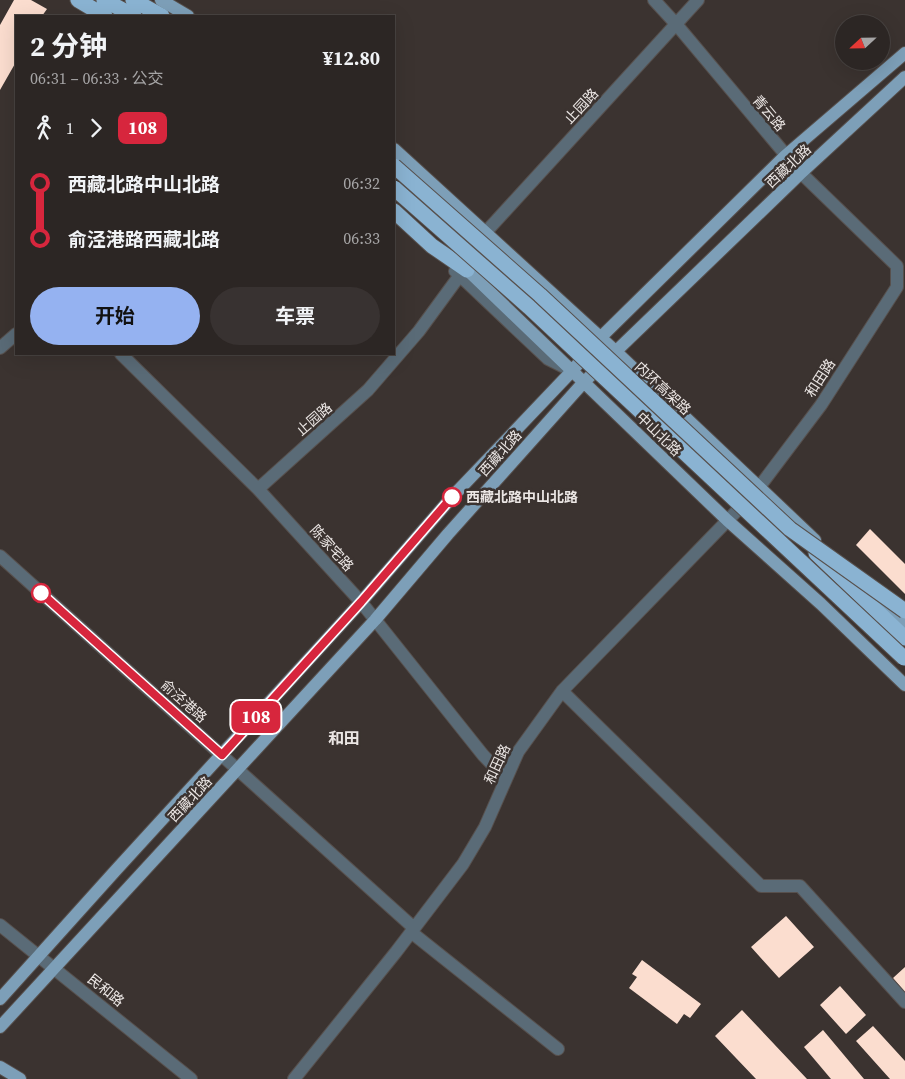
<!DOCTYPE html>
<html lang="zh">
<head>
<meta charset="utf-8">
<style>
	:root { --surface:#2c2624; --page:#383231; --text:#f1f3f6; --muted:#a6a5a6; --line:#484341; --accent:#95b2f1 }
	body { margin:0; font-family:"Source Serif 4","Noto Sans SC",serif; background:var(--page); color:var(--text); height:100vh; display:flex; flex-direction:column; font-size:19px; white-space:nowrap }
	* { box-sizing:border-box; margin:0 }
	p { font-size:16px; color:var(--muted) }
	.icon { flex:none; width:28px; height:28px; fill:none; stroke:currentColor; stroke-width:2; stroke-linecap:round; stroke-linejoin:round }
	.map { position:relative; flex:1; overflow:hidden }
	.sheet { position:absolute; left:15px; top:15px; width:380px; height:340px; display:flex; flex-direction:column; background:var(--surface); border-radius:0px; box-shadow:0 5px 20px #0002,0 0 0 1px var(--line) }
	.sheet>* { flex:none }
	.badge { padding:0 10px; border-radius:8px; font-size:18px; line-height:32px }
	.needle { width:32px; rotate:248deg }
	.controls { position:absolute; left:835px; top:15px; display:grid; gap:10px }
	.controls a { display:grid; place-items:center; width:55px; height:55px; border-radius:50%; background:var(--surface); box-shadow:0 5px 20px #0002,0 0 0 1px var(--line); font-size:25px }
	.map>.badge { position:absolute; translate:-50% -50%; box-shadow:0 0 0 2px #fff }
	.legs { display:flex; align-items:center; gap:8px; height:55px; padding:0 15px; font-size:16px }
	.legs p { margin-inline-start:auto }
	.summary { display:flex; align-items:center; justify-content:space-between; height:85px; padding:0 15px }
	h1 { font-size:28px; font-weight:700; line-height:38px }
	.cta { display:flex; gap:10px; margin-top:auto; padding:10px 15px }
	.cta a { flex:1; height:58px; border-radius:30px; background:var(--accent); color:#111; font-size:20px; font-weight:700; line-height:58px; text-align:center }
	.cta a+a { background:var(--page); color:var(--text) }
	ul { padding:0 15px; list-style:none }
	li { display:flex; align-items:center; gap:18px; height:55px; font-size:19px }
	li i { display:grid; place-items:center; width:8px; height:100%; margin:0 6px; background:currentColor }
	li i::after { content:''; width:12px; height:12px; margin:-6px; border:4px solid; border-radius:50%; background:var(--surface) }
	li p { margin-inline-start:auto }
	li:first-child i { background:linear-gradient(#0000 50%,currentColor 0) }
	li:last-child i { background:linear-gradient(currentColor 50%,#0000 0) }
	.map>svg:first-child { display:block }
	.building { fill:#fbddcf }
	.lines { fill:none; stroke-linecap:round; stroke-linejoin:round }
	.minor-casing { stroke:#57504d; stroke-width:14 }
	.major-casing { stroke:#57504d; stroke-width:14 }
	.highway-casing { stroke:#57504d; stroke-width:17 }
	.minor { stroke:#5a6b77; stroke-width:12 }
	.major { stroke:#7d9fb8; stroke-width:12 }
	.highway { stroke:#8ab3d2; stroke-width:15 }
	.highway-bridge-casing { stroke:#57504d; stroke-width:17; stroke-linecap:butt }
	.highway-bridge { stroke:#8ab3d2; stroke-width:15 }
	.line-1-casing { stroke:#fff; stroke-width:11 }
	.line-1 { stroke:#d7263d; stroke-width:8 }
	.stop-1-dot { fill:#fff; stroke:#d7263d; stroke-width:2.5 }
	.labels { text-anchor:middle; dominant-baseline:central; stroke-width:5; stroke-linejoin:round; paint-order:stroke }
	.street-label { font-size:14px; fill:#ebe6e4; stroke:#3b3330 }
	.stop-label { font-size:14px; font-weight:bold; fill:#ebe6e4; stroke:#3b3330; text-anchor:start }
	.quarter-label { font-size:16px; font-weight:bold; fill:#ebe6e4; stroke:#3b3330 }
</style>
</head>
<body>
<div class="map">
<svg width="905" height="1079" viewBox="0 0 905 1079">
	<rect width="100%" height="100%" fill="#3b3330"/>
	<!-- building -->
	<path class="building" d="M 14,0 L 31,0 L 47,9 L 42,16 L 16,16 L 16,62 L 0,90 L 0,25 Z
		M 870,529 L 905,564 L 905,594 L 856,545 Z
		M 786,916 L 814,947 L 779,978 L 751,947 Z
		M 642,960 L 701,1004 L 690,1018 L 684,1014 L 677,1024 L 629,988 L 637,977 L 632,974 Z
		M 905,967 L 905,992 L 893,978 Z
		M 840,986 L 866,1015 L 846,1034 L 820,1005 Z
		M 742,1010 L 807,1079 L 756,1079 L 715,1036 Z
		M 873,1026 L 905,1061 L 905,1079 L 890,1079 L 856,1041 Z
		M 823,1030 L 864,1079 L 831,1079 L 804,1047 Z"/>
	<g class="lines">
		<!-- minor casing -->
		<g class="minor-casing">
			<path id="minor" d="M 654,0 L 676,24 L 801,173 L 897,266 L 897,287 L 821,405 L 763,482
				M 485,233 L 698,0
				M 455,271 L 548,359 L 570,370
				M 0,348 L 16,334
				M 121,354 L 258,489 L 361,602 L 483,755 L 505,778
				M 258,489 L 368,390 L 419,331 L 460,275
				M 0,556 L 414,928
				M 562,691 L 761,886 L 800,886 L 905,1002
				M 0,925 L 191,1079
				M 411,932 L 558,1049
				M 294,1079 L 396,952 L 463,864 L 485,827 L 518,752 L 562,691 L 759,488"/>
		</g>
		<!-- major casing -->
		<g class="major-casing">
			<path id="major" d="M 161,0 L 188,16
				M 394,149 L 612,348 L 815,540
				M 461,264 L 727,520 L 821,604 L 905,685
				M 873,595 L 905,625
				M 0,999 L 116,870 L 361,602 L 452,497 L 572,371 L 600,338 L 785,156 L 905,53
				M 0,1027 L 375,620 L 448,534 L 583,383 L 801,173 L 905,77
				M 0,1067 L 20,1079"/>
		</g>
		<!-- highway casing -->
		<g class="highway-casing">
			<path id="highway" d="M 78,0 L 105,16
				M 104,0 L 134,16
				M 133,0 L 162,16
				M 394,211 L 432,246 L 467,270
				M 816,553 L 905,638"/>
		</g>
		<!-- minor -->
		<use href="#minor" class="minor"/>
		<!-- major -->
		<use href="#major" class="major"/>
		<!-- highway -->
		<use href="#highway" class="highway"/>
		<!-- highway-bridge casing -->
		<g class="highway-bridge-casing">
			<path id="highway-bridge" d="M 394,166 L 540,295 L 790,529 L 905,611
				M 394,188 L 529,307 L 904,658"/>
		</g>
		<!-- highway-bridge -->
		<use href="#highway-bridge" class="highway-bridge"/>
	</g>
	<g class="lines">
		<!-- line-1 casing -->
		<g class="line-1-casing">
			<path id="line-1" d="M 41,593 L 222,755 L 361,602 L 452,497"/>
		</g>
		<!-- line-1 -->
		<use href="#line-1" class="line-1"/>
	</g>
	<!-- markers -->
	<g class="stop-1-dot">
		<circle cx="452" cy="497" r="9"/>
		<circle cx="41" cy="593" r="9"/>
	</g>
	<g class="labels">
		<!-- street labels -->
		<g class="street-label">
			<text transform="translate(581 106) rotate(-47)">止园路</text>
			<text transform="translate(769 113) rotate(50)">青云路</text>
			<text transform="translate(788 166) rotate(-43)">西藏北路</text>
			<text transform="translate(820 378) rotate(-57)">和田路</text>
			<text transform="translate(663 388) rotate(43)">内环高架路</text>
			<text transform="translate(314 419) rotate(-41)">止园路</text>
			<text transform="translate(659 434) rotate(44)">中山北路</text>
			<text transform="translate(500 453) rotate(-48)">西藏北路</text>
			<text transform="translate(332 548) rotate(48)">陈家宅路</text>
			<text transform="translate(184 701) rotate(42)">俞泾港路</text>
			<text transform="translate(497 764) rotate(-65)">和田路</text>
			<text transform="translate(190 799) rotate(-47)">西藏北路</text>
			<text transform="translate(106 990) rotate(39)">民和路</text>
		</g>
		<!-- stop labels -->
		<g class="stop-label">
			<text x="466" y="497">西藏北路中山北路</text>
		</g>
		<!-- quarter labels -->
		<g class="quarter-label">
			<text x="344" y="738">和田</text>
		</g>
	</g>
</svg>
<div class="controls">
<a><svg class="needle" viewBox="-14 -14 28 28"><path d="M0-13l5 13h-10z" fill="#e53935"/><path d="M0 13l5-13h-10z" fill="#a6a5a6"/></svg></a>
</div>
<b class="badge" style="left:256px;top:717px;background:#d7263d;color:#fff">108</b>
<section class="sheet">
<div class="summary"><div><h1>2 分钟</h1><p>06:31 – 06:33 · 公交</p></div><b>¥12.80</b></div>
<div class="legs"><svg class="icon" aria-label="walk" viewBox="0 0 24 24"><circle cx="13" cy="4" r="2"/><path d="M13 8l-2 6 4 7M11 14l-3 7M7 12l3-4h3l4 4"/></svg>1<svg class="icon" aria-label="forward" viewBox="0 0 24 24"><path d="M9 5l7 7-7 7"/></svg><b class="badge" style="background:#d7263d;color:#fff">108</b></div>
<ul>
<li><i style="color:#d7263d"></i><b>西藏北路中山北路</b><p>06:32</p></li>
<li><i style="color:#d7263d"></i><b>俞泾港路西藏北路</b><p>06:33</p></li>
</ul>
<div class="cta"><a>开始</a><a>车票</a></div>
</section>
</div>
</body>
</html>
